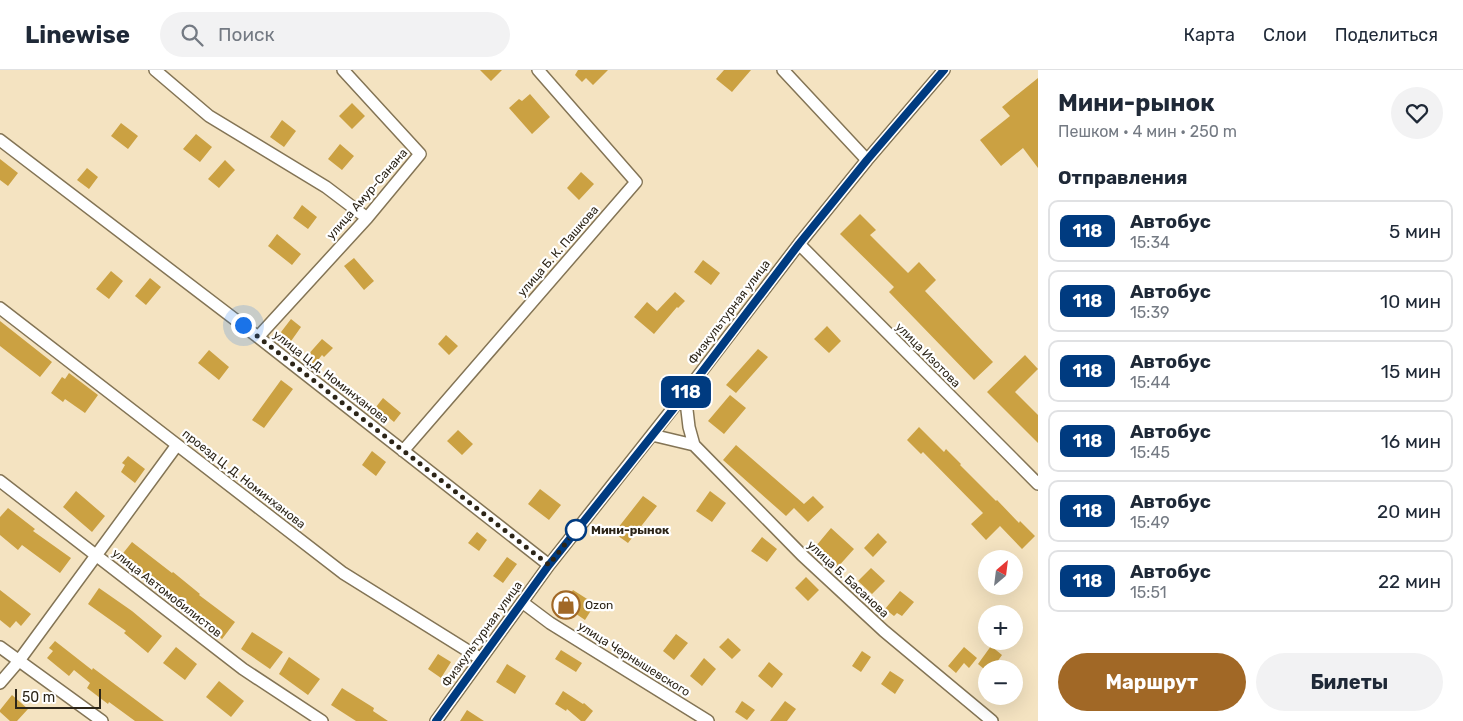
<!DOCTYPE html>
<html lang="ru">
<head>
<meta charset="utf-8">
<style>
	:root { --surface:#fff; --page:#f2f2f3; --text:#1f2937; --muted:#747a83; --line:#e0e1e3; --accent:#a16826 }
	body { margin:0; font-family:Rubik,sans-serif; background:var(--page); color:var(--text); height:100vh; display:flex; flex-direction:column; font-size:19px; white-space:nowrap }
	* { box-sizing:border-box; margin:0 }
	p { font-size:16px; color:var(--muted) }
	.icon { flex:none; width:28px; height:28px; fill:none; stroke:currentColor; stroke-width:2; stroke-linecap:round; stroke-linejoin:round }
	.map { position:relative; flex:1; overflow:hidden }
	.drawer { display:flex; flex-direction:column; background:var(--surface); width:425px }
	.drawer>* { flex:none }
	.badge { padding:0 10px; border-radius:8px; font-size:18px; line-height:32px }
	.needle { width:32px; rotate:28deg }
	.buttons { position:absolute; left:978px; top:480px; display:grid; gap:10px }
	.buttons a { display:grid; place-items:center; width:45px; height:45px; border-radius:50%; background:var(--surface); box-shadow:0 5px 20px #0002; font-size:25px }
	.scale { position:absolute; left:15px; bottom:12px; width:86px; box-sizing:border-box; padding-left:5px; border:2px solid #2c2518; border-top:0; font-size:14px; line-height:18px; white-space:nowrap; color:#2c2518; -webkit-text-stroke:4px #fff; paint-order:stroke }
	.you { position:absolute; width:25px; height:25px; margin:-12px; border:4px solid #fff; border-radius:50%; background:#1a73e8; box-shadow:0 0 0 8px #1a73e833 }
	.map>.badge { position:absolute; translate:-50% -50%; box-shadow:0 0 0 2px #fff }
	h2 { padding:0 20px; font-size:19px; line-height:45px }
	.round { display:grid; place-items:center; flex:none; width:52px; height:52px; border-radius:26px; background:var(--page) }
	.summary { display:flex; align-items:center; justify-content:space-between; height:85px; padding:0 20px }
	h1 { font-size:24px; font-weight:700; line-height:38px }
	.button { display:flex; gap:10px; margin-top:auto; padding:10px 20px }
	.button a { flex:1; height:58px; border-radius:30px; background:var(--accent); color:#fff; font-size:20px; font-weight:700; line-height:58px; text-align:center }
	.button a+a { background:var(--page); color:var(--text) }
	ul { padding:0; list-style:none }
	li { display:flex; align-items:center; gap:15px; height:62px; margin:0 10px 8px; padding:0 10px; border:2px solid var(--line); border-radius:10px }
	li div { flex:1 }
	li b { display:block; font-size:19px }
	li em { font-style:normal }
	li .badge { min-width:55px; font-weight:700; text-align:center }
	header { display:flex; align-items:center; gap:30px; box-sizing:border-box; height:70px; padding:0 25px; background:var(--surface); border-bottom:1px solid var(--line) }
	header strong { font-size:24px }
	nav { display:flex; gap:28px; margin-inline-start:auto; font-size:18px }
	.search { width:350px; height:45px; background:var(--page); display:flex; align-items:center; gap:12px; box-sizing:border-box; padding:0 18px; border-radius:28px; color:var(--muted); font-size:19px }
	main { display:flex; flex:1; min-height:0 }
	.map>svg:first-child { display:block }
	.building { fill:#cba142 }
	.lines { fill:none; stroke-linecap:round; stroke-linejoin:round }
	.minor-casing { stroke:#837455; stroke-width:14 }
	.minor { stroke:#fff; stroke-width:11 }
	.line-casing { stroke:#fff; stroke-width:11 }
	.line { stroke:#003b80; stroke-width:8 }
	.walk { stroke:#2c2518; stroke-width:5; stroke-dasharray:0 9 }
	.stop-dot { fill:#fff; stroke:#003b80; stroke-width:2.5 }
	.labels { text-anchor:middle; dominant-baseline:central; stroke-width:4.5; stroke-linejoin:round; paint-order:stroke }
	.street-label { font-size:12px; fill:#2c2518; stroke:#fff }
	.stop-label { font-size:12px; font-weight:bold; fill:#2c2518; stroke:#fff; text-anchor:start }
	.poi-label { font-size:12px; fill:#2c2518; stroke:#fff; text-anchor:start }
</style>
</head>
<body>
<header>
<strong>Linewise</strong>
<div class="search"><svg class="icon" aria-label="search" viewBox="0 0 24 24"><circle cx="10" cy="10" r="6"/><path d="M15 15l6 6"/></svg>Поиск</div>
<nav><a>Карта</a><a>Слои</a><a>Поделиться</a></nav>
</header>
<main>
<div class="map">
<svg width="1038" height="651" viewBox="0 0 1038 651">
	<rect width="100%" height="100%" fill="#f4e3c1"/>
	<!-- building -->
	<path class="building" d="M 480,0 L 502,0 L 491,11 Z
		M 578,0 L 608,0 L 593,15 L 586,8 L 582,12 L 575,5 Z
		M 724,0 L 751,0 L 732,22 L 716,9 Z
		M 1038,8 L 1038,98 L 1023,78 L 1001,96 L 980,70 L 1010,46 L 1002,37 Z
		M 530,24 L 550,47 L 532,64 L 509,38 L 519,29 L 522,31 Z
		M 352,33 L 365,46 L 352,59 L 339,46 Z
		M 282,50 L 296,61 L 284,77 L 270,67 Z
		M 121,53 L 138,66 L 128,79 L 111,66 Z
		M 196,64 L 212,77 L 200,92 L 183,79 Z
		M 340,74 L 354,86 L 342,100 L 328,89 Z
		M 0,89 L 18,103 L 8,116 L 0,110 Z
		M 225,90 L 235,100 L 219,118 L 208,109 Z
		M 87,98 L 98,107 L 89,119 L 77,110 Z
		M 581,102 L 594,114 L 579,130 L 567,118 Z
		M 302,135 L 317,147 L 308,159 L 293,148 Z
		M 860,144 L 876,160 L 870,165 L 908,203 L 919,192 L 936,210 L 925,221 L 993,292 L 974,310 L 889,222 L 894,217 L 840,164 Z
		M 277,164 L 301,184 L 292,195 L 268,176 Z
		M 354,188 L 374,211 L 364,220 L 344,196 Z
		M 703,190 L 720,203 L 711,215 L 694,202 Z
		M 111,201 L 123,211 L 109,229 L 96,219 Z
		M 150,208 L 161,217 L 146,235 L 135,226 Z
		M 675,222 L 685,231 L 678,238 L 677,237 L 654,264 L 634,247 L 647,232 L 657,241 Z
		M 291,249 L 301,257 L 289,274 L 278,266 Z
		M 0,251 L 52,292 L 40,307 L 0,276 Z
		M 827,256 L 841,271 L 829,283 L 814,269 Z
		M 446,265 L 458,276 L 449,285 L 438,274 Z
		M 322,269 L 333,278 L 324,287 L 322,285 L 314,295 L 306,287 Z
		M 758,279 L 768,287 L 736,323 L 726,315 Z
		M 209,280 L 229,297 L 219,310 L 198,293 Z
		M 1025,285 L 1038,299 L 1015,322 L 1038,345 L 1038,373 L 987,322 Z
		M 69,303 L 98,325 L 85,343 L 65,329 L 63,332 L 51,323 L 62,307 L 65,309 Z
		M 281,310 L 293,319 L 264,358 L 252,350 Z
		M 730,325 L 746,338 L 724,364 L 708,351 Z
		M 383,328 L 401,343 L 394,352 L 376,337 Z
		M 919,357 L 944,382 L 946,379 L 961,394 L 960,395 L 996,431 L 997,430 L 1019,453 L 1020,451 L 1035,466 L 1022,479 L 1000,456 L 986,470 L 971,454 L 983,443 L 923,382 L 921,384 L 907,370 Z
		M 458,360 L 473,374 L 462,385 L 447,371 Z
		M 736,375 L 804,434 L 813,426 L 824,437 L 808,452 L 794,438 L 786,446 L 723,390 Z
		M 372,381 L 386,392 L 376,406 L 362,395 Z
		M 128,386 L 145,399 L 135,413 L 121,402 L 125,395 L 122,393 Z
		M 540,419 L 561,435 L 549,450 L 528,434 Z
		M 76,421 L 105,446 L 92,462 L 63,437 Z
		M 710,421 L 726,433 L 712,452 L 696,441 Z
		M 643,426 L 657,436 L 628,473 L 614,463 Z
		M 8,438 L 35,459 L 33,461 L 71,488 L 60,503 L 22,475 L 18,480 L 0,465 L 0,447 Z
		M 831,458 L 854,479 L 836,499 L 827,491 L 830,488 L 816,476 Z
		M 477,462 L 487,470 L 479,481 L 468,473 Z
		M 878,463 L 887,472 L 873,487 L 864,478 Z
		M 762,467 L 777,479 L 767,492 L 751,481 Z
		M 132,472 L 172,503 L 173,502 L 200,524 L 199,525 L 235,552 L 222,569 L 120,487 Z
		M 507,487 L 517,494 L 503,513 L 493,506 Z
		M 871,498 L 885,511 L 872,524 L 858,511 Z
		M 806,507 L 819,520 L 808,531 L 795,518 Z
		M 99,518 L 132,541 L 162,566 L 148,583 L 124,563 L 126,561 L 88,534 Z
		M 0,520 L 31,544 L 21,556 L 16,551 L 10,558 L 0,550 Z
		M 573,520 L 595,534 L 585,550 L 563,535 Z
		M 900,521 L 914,532 L 902,546 L 897,543 L 894,546 L 885,539 Z
		M 252,562 L 283,582 L 270,599 L 241,579 Z
		M 676,564 L 688,573 L 674,590 L 663,581 Z
		M 728,568 L 741,580 L 732,589 L 719,577 Z
		M 55,571 L 92,600 L 93,598 L 164,651 L 135,651 L 109,632 L 108,634 L 87,618 L 90,613 L 74,600 L 69,606 L 47,588 L 53,581 L 49,578 Z
		M 991,576 L 1002,585 L 992,599 L 984,599 L 978,594 Z
		M 176,577 L 197,594 L 185,610 L 163,593 Z
		M 964,577 L 977,588 L 969,598 L 964,593 L 956,603 L 948,596 Z
		M 561,580 L 582,593 L 576,602 L 555,589 Z
		M 862,581 L 871,587 L 861,602 L 852,596 Z
		M 438,584 L 451,592 L 441,608 L 428,599 Z
		M 289,587 L 320,609 L 308,625 L 279,604 Z
		M 704,588 L 716,599 L 702,616 L 690,606 Z
		M 769,592 L 783,604 L 772,618 L 758,606 Z
		M 507,594 L 526,606 L 515,624 L 496,612 Z
		M 890,601 L 904,610 L 895,624 L 881,614 Z
		M 219,611 L 244,631 L 231,647 L 206,627 Z
		M 342,618 L 374,638 L 373,641 L 388,651 L 356,651 L 331,635 Z
		M 563,621 L 583,634 L 584,633 L 593,641 L 585,651 L 581,651 L 567,639 L 566,641 L 555,634 Z
		M 12,625 L 28,639 L 17,651 L 10,651 L 0,642 L 0,640 Z
		M 742,631 L 755,640 L 747,650 L 735,642 Z
		M 785,631 L 796,639 L 787,651 L 770,651 Z
		M 467,640 L 484,651 L 460,651 Z"/>
	<g class="lines">
		<!-- minor casing -->
		<g class="minor-casing">
			<path id="minor" d="M 155,0 L 209,46 L 326,117 L 367,148
				M 783,0 L 867,90
				M 0,70 L 258,267 L 549,495
				M 799,174 L 1038,414
				M 0,238 L 343,503 L 481,589
				M 258,267 L 367,148 L 420,84 L 343,0
				M 685,323 L 689,357 L 694,375 L 802,485 L 884,561 L 992,651
				M 652,365 L 694,375
				M 403,381 L 636,112 L 538,0
				M 0,411 L 243,599 L 322,651
				M 522,532 L 550,553 L 708,651
				M 0,577 L 102,651
				M 0,613 L 18,592 L 177,375
				M 436,651 L 549,495 L 685,323 L 799,174 L 867,90 L 944,0"/>
		</g>
		<!-- minor -->
		<use href="#minor" class="minor"/>
	</g>
	<g class="lines">
		<!-- line casing -->
		<g class="line-casing">
			<path id="line" d="M 436,651 L 549,495 L 686,323 L 799,174 L 867,90 L 944,0"/>
		</g>
		<!-- line -->
		<use href="#line" class="line"/>
		<!-- walk -->
		<path class="walk" d="M 243,255 L 549,495 L 576,460"/>
	</g>
	<!-- icons -->
	<defs>
		<g id="shop-ring" transform="scale(1.4375)"><circle r="9.5" fill="#fff" stroke="#a16826" stroke-width="1.5"/><path d="M-5-2.5h2.3a2.7 3.5 0 0 1 5.4 0H5L5.5 6h-11ZM-1.5-2.5h3a1.5 2.3 0 0 0-3 0Z" fill="#a16826"/></g>
	</defs>
	<g fill-rule="evenodd">
		<use href="#shop-ring" x="566" y="535"/>
	</g>
	<!-- markers -->
	<circle class="stop-dot" cx="576" cy="460" r="10"/>
	<g class="labels">
		<!-- street labels -->
		<g class="street-label">
			<text transform="translate(367 124) rotate(-49)">улица Амур-Санана</text>
			<text transform="translate(558 181) rotate(-49)">улица Б. К. Пашкова</text>
			<text transform="translate(729 242) rotate(-53)">Физкультурная улица</text>
			<text transform="translate(928 285) rotate(45)">улица Изотова</text>
			<text transform="translate(331 307) rotate(38)">улица Ц.Д. Номинханова</text>
			<text transform="translate(244 409) rotate(38)">проезд Ц. Д. Номинханова</text>
			<text transform="translate(848 509) rotate(43)">улица Б. Басанова</text>
			<text transform="translate(167 523) rotate(38)">улица Автомобилистов</text>
			<text transform="translate(482 564) rotate(-54)">Физкультурная улица</text>
			<text transform="translate(634 589) rotate(32)">улица Чернышевского</text>
		</g>
		<!-- stop labels -->
		<g class="stop-label">
			<text x="591" y="460">Мини-рынок</text>
		</g>
		<!-- poi labels -->
		<g class="poi-label">
			<text x="585" y="535">Ozon</text>
		</g>
	</g>
</svg>
<div class="buttons">
<a><svg class="needle" viewBox="-14 -14 28 28"><path d="M0-13l5 13h-10z" fill="#e53935"/><path d="M0 13l5-13h-10z" fill="#747a83"/></svg></a>
<a>+</a>
<a>−</a>
</div>
<div class="scale">50 m</div>
<div class="you" style="left:243px;top:255px"></div>
<b class="badge" style="left:686px;top:322px;background:#003b80;color:#fff">118</b>
</div>
<section class="drawer">
<div class="summary"><div><h1>Мини-рынок</h1><p>Пешком · 4 мин · 250 m</p></div><a class="round"><svg class="icon" aria-label="heart" viewBox="0 0 24 24"><path d="M12 20l-8-8c-3-5 5-10 8-4 3-6 11-1 8 4z"/></svg></a></div>
<h2>Отправления</h2>
<ul>
<li><span class="badge" style="background:#003b80;color:#fff">118</span><div><b>Автобус</b><p>15:34</p></div><em>5 мин</em></li>
<li><span class="badge" style="background:#003b80;color:#fff">118</span><div><b>Автобус</b><p>15:39</p></div><em>10 мин</em></li>
<li><span class="badge" style="background:#003b80;color:#fff">118</span><div><b>Автобус</b><p>15:44</p></div><em>15 мин</em></li>
<li><span class="badge" style="background:#003b80;color:#fff">118</span><div><b>Автобус</b><p>15:45</p></div><em>16 мин</em></li>
<li><span class="badge" style="background:#003b80;color:#fff">118</span><div><b>Автобус</b><p>15:49</p></div><em>20 мин</em></li>
<li><span class="badge" style="background:#003b80;color:#fff">118</span><div><b>Автобус</b><p>15:51</p></div><em>22 мин</em></li>
</ul>
<div class="button"><a>Маршрут</a><a>Билеты</a></div>
</section>
</main>
</body>
</html>
